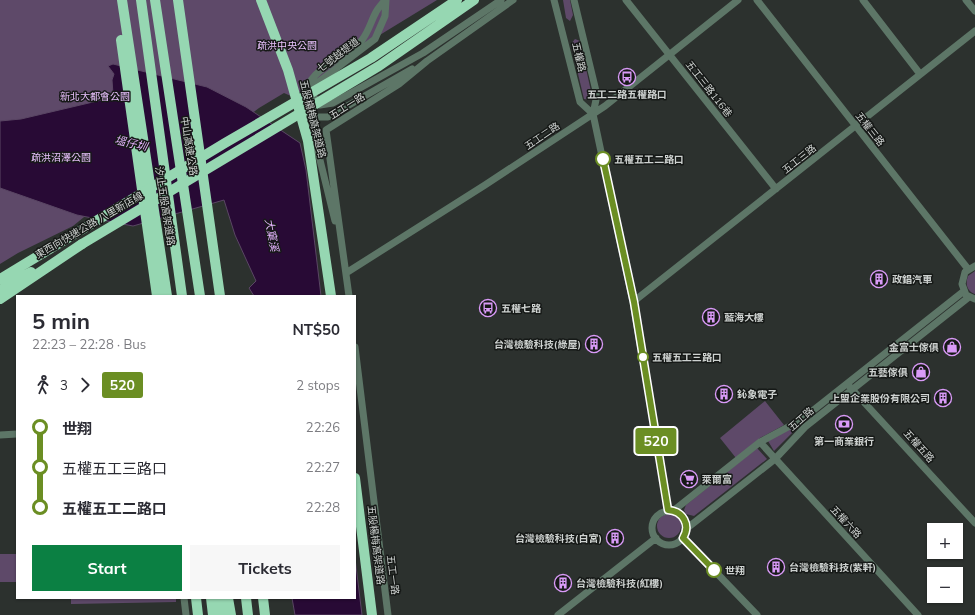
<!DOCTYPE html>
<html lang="en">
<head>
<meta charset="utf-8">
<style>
	:root { --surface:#fff; --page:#f7f7f7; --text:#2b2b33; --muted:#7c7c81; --accent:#0b8043 }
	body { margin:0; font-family:Mulish,"Noto Sans TC",sans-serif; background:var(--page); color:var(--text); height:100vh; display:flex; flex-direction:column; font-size:15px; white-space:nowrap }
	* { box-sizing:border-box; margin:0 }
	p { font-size:13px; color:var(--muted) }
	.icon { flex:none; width:22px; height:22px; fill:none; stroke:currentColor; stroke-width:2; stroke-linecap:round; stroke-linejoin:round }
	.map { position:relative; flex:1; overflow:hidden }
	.panel { position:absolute; left:16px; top:295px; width:340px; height:304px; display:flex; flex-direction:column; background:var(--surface); border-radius:0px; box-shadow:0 1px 3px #0004 }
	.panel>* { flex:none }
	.badge { padding:0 8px; border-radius:3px; font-size:14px; line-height:26px }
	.controls { position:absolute; left:927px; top:523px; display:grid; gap:8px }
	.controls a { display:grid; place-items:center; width:36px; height:36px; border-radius:0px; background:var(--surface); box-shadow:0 1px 3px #0004; font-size:20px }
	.map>.badge { position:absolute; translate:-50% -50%; box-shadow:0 0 0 2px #fff }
	.legs { display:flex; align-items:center; gap:6px; height:44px; padding:0 16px; font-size:13px }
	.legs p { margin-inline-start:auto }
	.head { display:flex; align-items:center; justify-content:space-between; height:68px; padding:0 16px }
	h1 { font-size:22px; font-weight:700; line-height:30px }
	.button { display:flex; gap:8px; margin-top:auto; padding:8px 16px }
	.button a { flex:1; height:46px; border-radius:0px; background:var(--accent); color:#fff; font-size:16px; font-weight:700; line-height:46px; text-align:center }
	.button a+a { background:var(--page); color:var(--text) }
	ul { padding:0 16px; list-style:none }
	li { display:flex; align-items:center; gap:14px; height:40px; font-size:15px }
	li i { display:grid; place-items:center; width:6px; height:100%; margin:0 5px; background:currentColor }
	li i::after { content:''; width:10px; height:10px; margin:-5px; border:3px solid; border-radius:50%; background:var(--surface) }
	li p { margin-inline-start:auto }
	li:first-child i { background:linear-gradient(#0000 50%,currentColor 0) }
	li:last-child i { background:linear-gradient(currentColor 50%,#0000 0) }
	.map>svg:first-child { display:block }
	.green { fill:#5e4969 }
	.water { fill:#280a35; stroke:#5a4664 }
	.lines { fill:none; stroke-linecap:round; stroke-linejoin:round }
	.minor { stroke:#5d7667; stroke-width:7 }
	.highway { stroke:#96d7b2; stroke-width:10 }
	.highway-bridge { stroke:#96d7b2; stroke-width:10 }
	.line-1-casing { stroke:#fff; stroke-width:9 }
	.line-1 { stroke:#6b8e23; stroke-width:6 }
	.stop-1-dot { fill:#fff; stroke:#6b8e23; stroke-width:2 }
	.labels { text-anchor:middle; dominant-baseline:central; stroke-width:3; stroke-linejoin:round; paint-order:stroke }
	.park-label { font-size:10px; fill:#e9c1fd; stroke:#161917 }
	.street-label { font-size:10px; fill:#ced2d0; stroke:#161917 }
	.poi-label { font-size:10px; font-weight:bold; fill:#ced2d0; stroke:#161917; text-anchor:start }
	.stop-label { font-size:10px; font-weight:bold; fill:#ced2d0; stroke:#161917; text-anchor:start }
	.water-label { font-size:11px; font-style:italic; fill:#e0aff9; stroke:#161917 }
</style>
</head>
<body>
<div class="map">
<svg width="975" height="615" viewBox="0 0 975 615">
	<rect width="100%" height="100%" fill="#2c312e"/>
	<!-- green -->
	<path class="green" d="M 0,0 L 437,0 L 370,41 L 293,97 L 284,93 L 259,108 L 213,143 L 105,200 L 73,226 L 18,253 L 0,264 Z
		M 563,0 L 570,0 L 573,15 L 570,21 L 566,18 Z
		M 575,39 L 580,41 L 592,96 L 590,100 L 584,99 L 571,44 Z
		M 975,271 L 975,294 C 967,291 965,284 968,276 Z
		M 765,401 L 784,425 L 760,438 L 736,458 L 720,438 Z
		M 791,428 L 792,433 L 774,451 L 768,441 Z
		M 757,448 L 767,459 L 694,516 L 686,514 L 684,510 L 686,505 Z
		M657 526a12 12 0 1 1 24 0a12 12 0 1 1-24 0Z
		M 0,554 L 17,554 L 17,582 L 0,582 Z
		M 71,598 L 176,598 L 176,602 L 71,604 Z"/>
	<!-- water -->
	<path class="water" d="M 113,64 L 207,87 L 246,107 L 300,143 L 306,170 L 321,296 L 254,296 L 249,288 L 256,281 L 235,235 L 224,200 L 133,226 L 77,215 L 0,188 L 0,121 L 21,119 L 110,98 L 113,94 L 112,80 L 114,74 L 108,66 Z
		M 355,558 L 362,615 L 295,615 L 292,598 L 355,598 Z"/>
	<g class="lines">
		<!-- minor -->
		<path class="minor" d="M 386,0 L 385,16 L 375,39 L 317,83 C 311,91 313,99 320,105 L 333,103 L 423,53 L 501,0
			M 554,0 L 580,102 L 593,114
			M 574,0 L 597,95 L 593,114 L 633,302 L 668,510
			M 626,0 L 776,189
			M 757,0 L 968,269
			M 863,0 L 920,74
			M 966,0 L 975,11
			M 309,112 L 314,117 L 328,117 L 412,69
			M 335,221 L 305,99 C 305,68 345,60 362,40 C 369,31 371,21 376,12 C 378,8 382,4 385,0
			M 975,266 L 965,272 L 962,284 L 966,295 L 975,299
			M 346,273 L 485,185 L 605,106 L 738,0
			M 349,296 L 326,130 L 399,84 L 427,61 L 513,0
			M 633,302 L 975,31
			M 355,347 L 388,615
			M 850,387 L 975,523
			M 0,435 L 17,434
			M 760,442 L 918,615
			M652 528a17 17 0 1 1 34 0a17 17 0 1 1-34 0Z
			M 673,511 L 760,442 L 801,420 L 964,291
			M 686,529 L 775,459 L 805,427 L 969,297
			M 683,538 L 757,615
			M 184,598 L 186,615
			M 558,615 L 656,538"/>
		<!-- highway -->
		<path class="highway" d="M 122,0 L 167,296
			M 141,0 L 182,296
			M 155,0 L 200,296
			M 178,0 L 220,296
			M 261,0 L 288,70 L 308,141 L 331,296
			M 121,40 L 157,296
			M 0,279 L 43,253
			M 0,290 L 31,272
			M 0,299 L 82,244
			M 355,478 L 372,615
			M 196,598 L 198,615
			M 211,598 L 213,615
			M 228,598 L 231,615
			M 246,598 L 248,615
			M 263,598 L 265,615
			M 221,615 L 221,598"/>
		<!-- highway-bridge -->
		<path class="highway-bridge" d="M 82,244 L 379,66 L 474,0
			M 43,253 L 225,143 L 371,58 L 457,0"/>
	</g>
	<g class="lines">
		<!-- line-1 casing -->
		<g class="line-1-casing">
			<path id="line-1" d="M 603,159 L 634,302 L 668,510 C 683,511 691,525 683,538 L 714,570"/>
		</g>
		<!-- line-1 -->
		<use href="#line-1" class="line-1"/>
	</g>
	<!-- icons -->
	<defs>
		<g id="bus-ring" transform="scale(0.9)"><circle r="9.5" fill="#161917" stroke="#d99af7" stroke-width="1.5"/><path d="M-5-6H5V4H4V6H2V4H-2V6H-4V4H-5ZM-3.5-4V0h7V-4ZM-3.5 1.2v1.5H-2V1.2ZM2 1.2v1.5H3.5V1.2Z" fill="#d99af7"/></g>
		<g id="building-ring" transform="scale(0.9)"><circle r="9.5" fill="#161917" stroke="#d99af7" stroke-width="1.5"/><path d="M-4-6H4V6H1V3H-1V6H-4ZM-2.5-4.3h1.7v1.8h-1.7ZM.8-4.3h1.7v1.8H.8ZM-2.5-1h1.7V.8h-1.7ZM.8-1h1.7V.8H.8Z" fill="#d99af7"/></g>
		<g id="shop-ring" transform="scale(0.9)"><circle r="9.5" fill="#161917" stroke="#d99af7" stroke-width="1.5"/><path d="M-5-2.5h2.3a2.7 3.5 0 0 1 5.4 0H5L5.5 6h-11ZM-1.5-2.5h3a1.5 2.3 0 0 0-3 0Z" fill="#d99af7"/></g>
		<g id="bank-ring" transform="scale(0.9)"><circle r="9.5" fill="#161917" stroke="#d99af7" stroke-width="1.5"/><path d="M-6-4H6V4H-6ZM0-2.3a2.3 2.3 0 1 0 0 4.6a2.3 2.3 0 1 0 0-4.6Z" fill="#d99af7"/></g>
		<g id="supermarket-ring" transform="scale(0.9)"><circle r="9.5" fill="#161917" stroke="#d99af7" stroke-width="1.5"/><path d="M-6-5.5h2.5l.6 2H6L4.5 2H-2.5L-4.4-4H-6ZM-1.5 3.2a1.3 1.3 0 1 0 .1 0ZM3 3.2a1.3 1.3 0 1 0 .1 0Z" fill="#d99af7"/></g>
	</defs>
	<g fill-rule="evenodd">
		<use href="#bus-ring" x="627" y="77"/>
		<use href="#building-ring" x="879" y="279"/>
		<use href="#bus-ring" x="488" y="308"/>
		<use href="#building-ring" x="711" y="317"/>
		<use href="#building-ring" x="594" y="344"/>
		<use href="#shop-ring" x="952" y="347"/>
		<use href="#shop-ring" x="921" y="372"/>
		<use href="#building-ring" x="724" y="394"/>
		<use href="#building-ring" x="943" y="398"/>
		<use href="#bank-ring" x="844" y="424"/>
		<use href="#supermarket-ring" x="689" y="479"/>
		<use href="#building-ring" x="615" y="538"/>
		<use href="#building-ring" x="776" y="567"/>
		<use href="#building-ring" x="563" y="583"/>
	</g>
	<!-- markers -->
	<g class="stop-1-dot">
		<circle cx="603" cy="159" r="7"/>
		<circle cx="643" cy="357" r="5"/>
		<circle cx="714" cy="570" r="7"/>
	</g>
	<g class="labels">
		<!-- park labels -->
		<g class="park-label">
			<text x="287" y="45">疏洪中央公園</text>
			<text x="95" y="96">新北大都會公園</text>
			<text x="61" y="157">疏洪沼澤公園</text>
		</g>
		<!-- street labels -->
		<g class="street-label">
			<text transform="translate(338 55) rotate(-37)">七號越堤道</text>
			<text transform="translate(579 57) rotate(77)">五權路</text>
			<text transform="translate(709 89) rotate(52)">五工三路116巷</text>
			<text transform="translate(347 106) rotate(-32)">五工一路</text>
			<text transform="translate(313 119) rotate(76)">五股楊梅高架道路</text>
			<text transform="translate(870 129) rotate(52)">五權三路</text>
			<text transform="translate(542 136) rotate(-34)">五工二路</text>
			<text transform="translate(189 146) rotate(81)">中山高速公路</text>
			<text transform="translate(799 159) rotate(-38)">五工三路</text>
			<text transform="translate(165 206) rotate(81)">汐止五股高架道路</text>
			<text transform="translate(89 225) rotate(-30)">東西向快速公路 八里新店線</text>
			<text transform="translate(801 419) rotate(-41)">五工路</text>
			<text transform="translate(919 446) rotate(48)">五權五路</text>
			<text transform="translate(846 522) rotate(47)">五權六路</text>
			<text transform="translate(376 545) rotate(83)">五股楊梅高架道路</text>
			<text transform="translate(393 575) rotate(83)">五工一路</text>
		</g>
		<!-- poi labels -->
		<g class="poi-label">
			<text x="627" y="94" text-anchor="middle">五工二路五權路口</text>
			<text x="892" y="279">政錩汽車</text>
			<text x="501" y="308">五權七路</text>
			<text x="724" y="317">藍海大樓</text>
			<text x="581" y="344" text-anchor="end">台灣檢驗科技(綠屋)</text>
			<text x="939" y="347" text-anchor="end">金富士傢俱</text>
			<text x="908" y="372" text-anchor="end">五藝傢俱</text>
			<text x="737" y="394">鈊象電子</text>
			<text x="930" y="398" text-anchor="end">上盟企業股份有限公司</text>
			<text x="844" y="441" text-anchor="middle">第一商業銀行</text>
			<text x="702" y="479">萊爾富</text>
			<text x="602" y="538" text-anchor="end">台灣檢驗科技(白宮)</text>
			<text x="789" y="567">台灣檢驗科技(紫軒)</text>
			<text x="576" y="583">台灣檢驗科技(紅樓)</text>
		</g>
		<!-- stop labels -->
		<g class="stop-label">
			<text x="614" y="159">五權五工二路口</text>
			<text x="652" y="357">五權五工三路口</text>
			<text x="725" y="570">世翔</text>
		</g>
		<!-- water labels -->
		<g class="water-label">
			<text transform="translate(131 143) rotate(13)">塭仔圳</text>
			<text transform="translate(272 235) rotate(79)">大窠溪</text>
		</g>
	</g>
</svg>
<div class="controls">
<a>+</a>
<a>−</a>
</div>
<b class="badge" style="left:656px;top:441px;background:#6b8e23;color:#fff">520</b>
<section class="panel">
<div class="head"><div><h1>5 min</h1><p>22:23 – 22:28 · Bus</p></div><b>NT$50</b></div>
<div class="legs"><svg class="icon" aria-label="walk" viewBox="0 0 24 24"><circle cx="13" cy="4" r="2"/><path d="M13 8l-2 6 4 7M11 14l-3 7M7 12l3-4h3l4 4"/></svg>3<svg class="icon" aria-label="forward" viewBox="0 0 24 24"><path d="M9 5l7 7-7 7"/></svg><b class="badge" style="background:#6b8e23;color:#fff">520</b><p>2 stops</p></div>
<ul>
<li><i style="color:#6b8e23"></i><b>世翔</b><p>22:26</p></li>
<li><i style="color:#6b8e23"></i><span>五權五工三路口</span><p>22:27</p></li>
<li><i style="color:#6b8e23"></i><b>五權五工二路口</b><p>22:28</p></li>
</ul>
<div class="button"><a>Start</a><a>Tickets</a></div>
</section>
</div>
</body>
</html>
